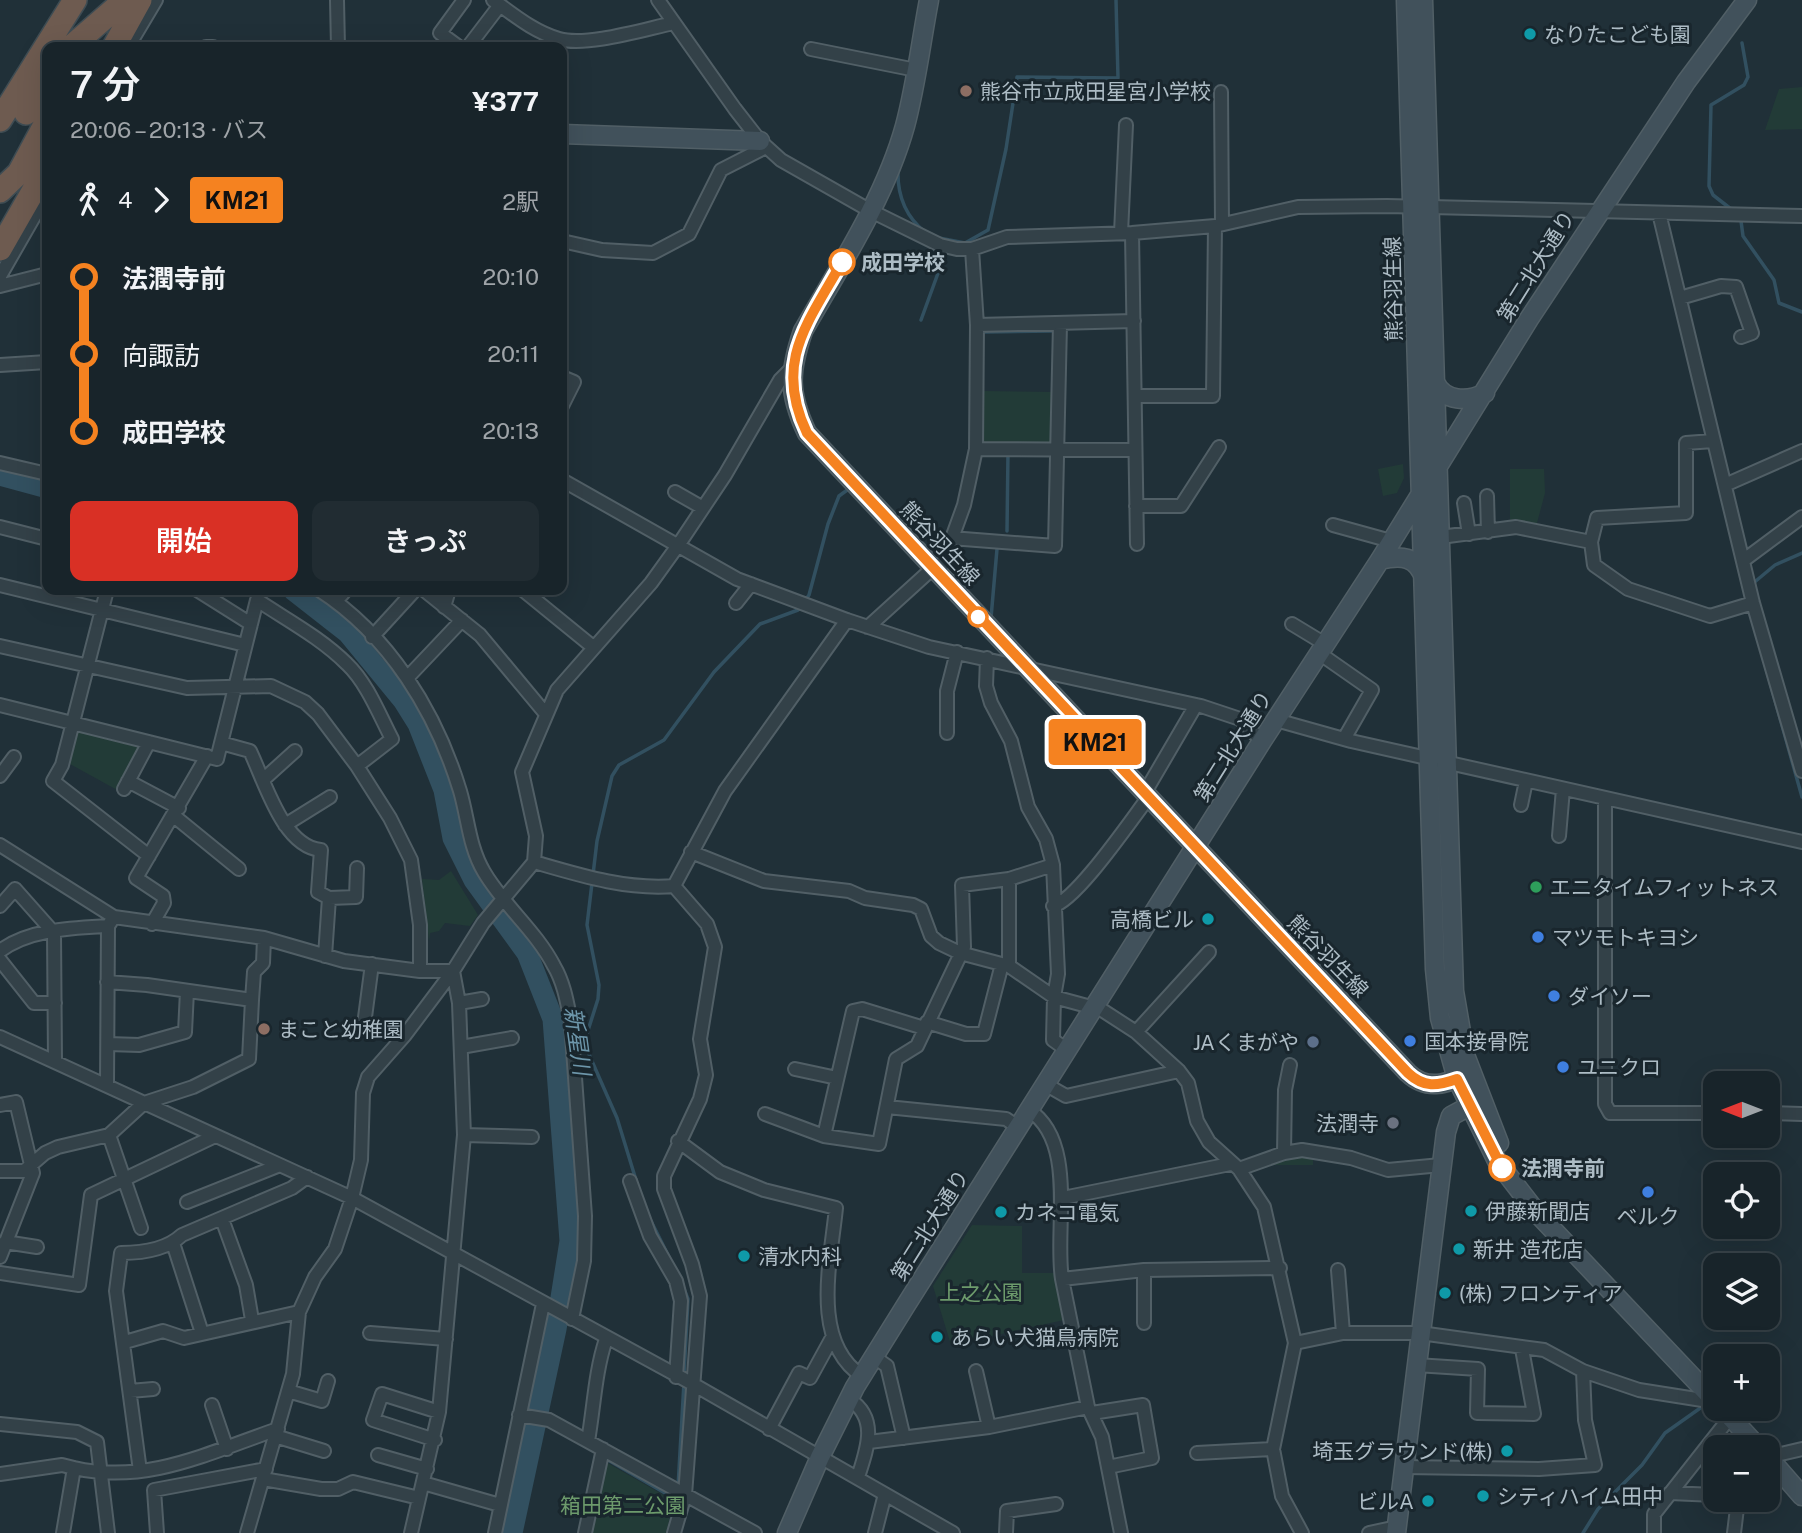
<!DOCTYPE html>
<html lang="ja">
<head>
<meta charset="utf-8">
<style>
	:root { --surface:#18242a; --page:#212c32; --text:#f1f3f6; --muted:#9fa4a8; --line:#364147; --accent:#d93025 }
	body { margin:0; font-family:"Public Sans","Noto Sans JP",sans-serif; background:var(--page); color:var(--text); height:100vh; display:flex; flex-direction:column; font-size:26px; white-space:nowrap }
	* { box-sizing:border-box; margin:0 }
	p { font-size:23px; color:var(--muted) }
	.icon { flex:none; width:38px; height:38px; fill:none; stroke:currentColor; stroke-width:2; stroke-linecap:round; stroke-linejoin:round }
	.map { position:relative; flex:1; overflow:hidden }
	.side { position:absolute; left:42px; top:42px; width:525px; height:553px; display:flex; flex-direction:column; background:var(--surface); border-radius:14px; box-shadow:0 7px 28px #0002,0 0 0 2px var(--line) }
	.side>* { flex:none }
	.badge { padding:0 14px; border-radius:5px; font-size:24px; line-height:46px }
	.needle { width:46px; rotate:270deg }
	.buttons { position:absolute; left:1703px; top:1071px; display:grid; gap:14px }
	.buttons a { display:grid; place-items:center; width:77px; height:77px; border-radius:14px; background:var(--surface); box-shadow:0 7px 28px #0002,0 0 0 2px var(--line); font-size:35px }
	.map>.badge { position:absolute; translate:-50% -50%; box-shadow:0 0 0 4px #fff }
	.legs { display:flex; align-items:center; gap:10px; height:77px; padding:0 28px; font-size:23px }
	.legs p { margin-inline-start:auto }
	.overview { display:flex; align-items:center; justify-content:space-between; height:119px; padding:0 28px }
	h1 { font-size:38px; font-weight:600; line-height:52px }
	.button { display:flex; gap:14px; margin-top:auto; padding:14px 28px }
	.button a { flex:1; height:80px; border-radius:14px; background:var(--accent); color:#fff; font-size:28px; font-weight:600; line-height:80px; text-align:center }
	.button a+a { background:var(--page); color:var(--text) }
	ul { padding:0 28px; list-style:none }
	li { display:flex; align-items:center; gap:24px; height:77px; font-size:26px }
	li i { display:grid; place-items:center; width:10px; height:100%; margin:0 9px; background:currentColor }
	li i::after { content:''; width:18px; height:18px; margin:-9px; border:5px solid; border-radius:50%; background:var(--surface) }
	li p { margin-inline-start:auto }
	li:first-child i { background:linear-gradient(#0000 50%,currentColor 0) }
	li:last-child i { background:linear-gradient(currentColor 50%,#0000 0) }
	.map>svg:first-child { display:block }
	.green { fill:#223b37 }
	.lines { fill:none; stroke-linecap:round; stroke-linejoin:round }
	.stream { stroke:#325060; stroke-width:3.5 }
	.river { stroke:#325060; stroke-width:21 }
	.street-casing { stroke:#515f66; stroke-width:16 }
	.secondary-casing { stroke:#515f66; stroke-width:21 }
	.highway-casing { stroke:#3e4c53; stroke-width:26 }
	.street { stroke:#334148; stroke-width:12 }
	.secondary { stroke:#41515b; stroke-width:18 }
	.highway { stroke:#6e5b50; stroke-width:23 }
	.line-1-casing { stroke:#fff; stroke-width:16 }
	.line-1 { stroke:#f58220; stroke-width:10 }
	.culture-dot { fill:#0f9aa8; stroke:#19262d; stroke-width:2.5 }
	.education-dot { fill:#8d6e63; stroke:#19262d; stroke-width:2.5 }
	.stop-1-dot { fill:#fff; stroke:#f58220; stroke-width:3.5 }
	.leisure-dot { fill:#2e9e5b; stroke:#19262d; stroke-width:2.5 }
	.shop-dot { fill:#3f7fe0; stroke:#19262d; stroke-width:2.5 }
	.service-dot { fill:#5c6f8a; stroke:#19262d; stroke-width:2.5 }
	.worship-dot { fill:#6b7280; stroke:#19262d; stroke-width:2.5 }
	.labels { text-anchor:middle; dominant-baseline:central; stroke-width:6; stroke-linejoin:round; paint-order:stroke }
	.poi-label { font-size:21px; fill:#adbcc5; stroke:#19262d; text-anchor:start }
	.stop-label { font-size:21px; font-weight:bold; fill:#adbcc5; stroke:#19262d; text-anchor:start }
	.street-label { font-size:21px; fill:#adbcc5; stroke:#19262d }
	.park-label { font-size:21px; fill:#6d9b6c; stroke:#19262d }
	.water-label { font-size:23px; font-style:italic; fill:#6d96aa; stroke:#19262d }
</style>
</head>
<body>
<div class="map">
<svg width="1802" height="1533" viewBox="0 0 1802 1533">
	<rect width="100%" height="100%" fill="#203038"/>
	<!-- green -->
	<path class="green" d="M 1802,87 L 1802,129 L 1765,130 L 1779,89 Z
		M 983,391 L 1053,392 L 1053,443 L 982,442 Z
		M 1403,464 L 1404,478 L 1397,493 L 1383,496 L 1378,469 Z
		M 1510,469 L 1544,469 L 1545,493 L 1537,523 L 1510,524 Z
		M 78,729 L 144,746 L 119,791 L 70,764 Z
		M 451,871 L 478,915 L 470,926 L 445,923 L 439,931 L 430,933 L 429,941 L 422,879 L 439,880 Z
		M 1313,1154 L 1313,1165 L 1264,1165 L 1294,1155 Z
		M 972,1225 L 1022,1226 L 1022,1273 L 1056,1273 L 1064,1320 L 951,1345 L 933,1286 Z
		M 604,1461 L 674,1501 L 666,1533 L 588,1533 Z"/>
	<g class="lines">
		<!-- stream -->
		<path class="stream" d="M 898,169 C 897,194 905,216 925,232
			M 1731,209 L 1713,195 L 1709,186 L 1711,105 L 1744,85 L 1748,77 L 1742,43
			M 1741,221 L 1743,236 L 1774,280 L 1779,303 L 1802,312
			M 939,238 L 965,243 L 988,230 L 1006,149 L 1017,77 L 1118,78 L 1116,0
			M 921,320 L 945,254
			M 985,332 L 1052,331
			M 1007,531 L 1008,452
			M 1751,585 L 1775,565 L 1802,553
			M 991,618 L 997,549
			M 1764,661 L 1802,797
			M 1054,846 L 1059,872
			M 1062,930 L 1064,974
			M 636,1180 L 617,1118 L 584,1043 L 598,999 L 599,985 L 587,925 L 597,841 L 612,776 L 619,765 L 664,740 L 714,672 L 760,624 L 798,610 L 809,595 L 828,524 L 839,496 L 850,488
			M 649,1217 L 669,1257
			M 684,1289 L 688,1299 L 684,1375
			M 608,1460 L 677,1500
			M 678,1487 L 684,1382
			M 674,1511 L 677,1494
			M 1123,1515 L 1127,1533
			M 1583,1533 L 1598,1509 L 1642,1465 L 1665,1433 L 1706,1404"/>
		<!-- river -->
		<path class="river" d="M 0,475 L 47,488
			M 293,590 L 348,633 L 403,700 L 418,724 L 444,790 L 453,838 L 474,880 L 527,953 L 553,1019 L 570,1241 L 556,1329 L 512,1533"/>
		<!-- street casing -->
		<g class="street-casing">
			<path id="street" d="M 337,0 L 338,47
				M 493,0 C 514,15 534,32 559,39 C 587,47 645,29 674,23
				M 658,0 L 735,109 L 760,141 L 781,160 L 869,210 L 940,245 L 957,249 L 972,249 L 1007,237 L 1132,233 L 1215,226 L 1298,207 L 1387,206 L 1802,216
				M 128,47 L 156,0
				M 206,47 L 213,47
				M 459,47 L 440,33 L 464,0
				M 468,47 L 500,5
				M 811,49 L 916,70
				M 1221,92 L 1222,224
				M 1659,213 L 1753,603 L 1802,771
				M 1121,233 L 1126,125
				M 1132,233 L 1137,544
				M 562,241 L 602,250 L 653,253 L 689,234 L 721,170 L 766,147
				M 0,276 L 47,194
				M 0,286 L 47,274
				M 1680,298 L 1721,286 L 1736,287 L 1752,333 L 1741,337
				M 977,325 L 1134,321
				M 0,365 L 47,362
				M 562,377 L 574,382 L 562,406
				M 1135,396 L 1213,396 L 1215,226
				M 976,449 L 1135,450
				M 0,463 L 47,474
				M 562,480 L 737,579 L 847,620 L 929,647 L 1201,706 L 1240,719 L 1262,741
				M 1725,485 L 1802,451
				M 675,492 L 703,508
				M 1487,496 L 1488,532
				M 1464,503 L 1469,534
				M 1136,506 L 1181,506 L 1219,447
				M 1333,525 L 1391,541
				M 0,527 L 47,539
				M 951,538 L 1055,546 L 1060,324
				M 1433,538 L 1516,527 L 1591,542 L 1597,518 L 1686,513 L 1686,443 L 1713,441
				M 1591,542 L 1594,565 L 1628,589 L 1710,616 L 1753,603
				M 1744,560 L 1802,517
				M 939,574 L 964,505 L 976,449 L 977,325 L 972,249
				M 0,585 L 245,645
				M 107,590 L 62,765 L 53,781 L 149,856
				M 197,590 L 251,624
				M 319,590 C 389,635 436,712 460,791 C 468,818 469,847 484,872 C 504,906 536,931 554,966 C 564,983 567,1002 571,1022 L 585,1216 L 584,1261 L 572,1319
				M 424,590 L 480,635 L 545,713
				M 523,590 L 593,647
				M 336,601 L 346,590
				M 736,603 L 751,584
				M 444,607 L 449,590
				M 1292,624 L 1325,644
				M 868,627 L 933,568
				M 372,637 L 415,590
				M 0,646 L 187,688 L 271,686 L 305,702 L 318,714 L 357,766 L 390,818 L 411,860 L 420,925 L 420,971
				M 1319,653 L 1372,690 L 1344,739
				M 987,658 L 986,686 L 991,703 L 1011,741 L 1028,807 L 1046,839 L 1053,865 L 1058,974 L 1054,997 L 1053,1040 L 1067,1050
				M 408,677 L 462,620
				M 0,705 L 217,759 L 257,600 C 287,620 321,638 347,664 C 367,683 379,714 392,739 L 357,766
				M 1276,720 L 1351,741 L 1802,842
				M 947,733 L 947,691 L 957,652
				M 221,743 L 250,751 C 265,782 283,847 321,850 L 318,892 L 329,898 L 325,956
				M 0,776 L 14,757
				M 264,779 L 295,751
				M 128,781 L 179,808
				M 124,789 L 149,742
				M 1144,794 L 1196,705
				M 1605,798 L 1605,1104 L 1610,1113 L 1715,1113
				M 1521,805 L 1526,781
				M 174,816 L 239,869
				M 285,825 L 330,797
				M 1559,836 L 1563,789
				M 0,845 L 114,917 L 264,938 L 344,961 L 420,971 L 453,971
				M 691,852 L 764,881 L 849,891 L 865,898 L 913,905 L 921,909 L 931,936 L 939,943 L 960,953 L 1009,966 L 1054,997 L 1102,1010 L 1136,1032 L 1179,1071 L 1188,1083 L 1197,1121 L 1209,1142 L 1239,1169 L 1264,1207 L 1295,1343 L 1273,1449 L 1282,1496 L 1302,1533
				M 534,862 C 579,875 626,890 674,886 L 725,791 L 847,620
				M 1009,879 L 1009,966
				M 329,898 L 356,897 L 357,868
				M 0,906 L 15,889 L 54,933 L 55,1061
				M 1053,906 C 1076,901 1131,820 1148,798
				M 152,924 L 164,903 L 163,896 L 136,878 L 207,756
				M 0,951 C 29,929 73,928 108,926
				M 0,960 L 34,1003 L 55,1003
				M 252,1000 L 254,972 L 263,963 L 264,938
				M 459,1003 L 482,999
				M 927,1022 L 966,1034 L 984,1034 L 1002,964
				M 364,1025 L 372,964
				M 924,1028 L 862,1009 L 853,1011 L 824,1136 L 879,1144 L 896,1059 L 917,1046 L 964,947 L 962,885 L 1009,879 L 1053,865
				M 1136,1032 L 1209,952
				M 0,1037 L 352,1198 L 691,1383 L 953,1533
				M 108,1044 L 139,1045 L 185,1032 L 187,991
				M 461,1047 L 512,1038
				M 795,1069 L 837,1078
				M 107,1084 L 108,926 L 114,917
				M 1045,1084 L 1066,1096 L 1179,1071
				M 0,1105 L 16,1102 L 33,1173 L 0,1257
				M 887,1107 L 1006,1119 L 1018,1127
				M 1029,1110 C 1078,1142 1054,1229 1062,1279 L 1088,1407 L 1102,1437 L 1121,1533
				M 1768,1113 L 1802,1114
				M 765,1114 L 824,1136
				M 109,1135 L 141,1228
				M 464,1135 L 532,1137
				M 678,1141 L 720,1172 L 764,1190 L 836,1208 C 831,1260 810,1342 862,1376
				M 1284,1153 L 1285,1090 L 1290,1065
				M 1239,1169 L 1284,1153 L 1302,1150 L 1351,1158 L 1388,1170 L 1441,1165
				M 0,1171 L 24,1171 L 45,1153 L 58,1147 L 109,1135 L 144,1103 L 193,1087 L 249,1059 L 252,1000 L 147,985 L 107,982
				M 630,1181 L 650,1236 L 676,1281 L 681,1301 L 676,1377
				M 1063,1198 L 1230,1164
				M 187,1202 L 280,1165
				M 222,1219 L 246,1285 L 252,1320
				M 5,1242 L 37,1247
				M 173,1243 L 202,1333
				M 1144,1270 L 1144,1323
				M 1338,1270 L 1343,1333
				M 0,1273 L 79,1285 L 91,1195 L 215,1136
				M 1062,1279 L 1144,1270 L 1280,1268
				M 370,1333 L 446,1339
				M 125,1342 L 163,1331 L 184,1338 L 299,1312
				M 1295,1343 L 1343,1333 L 1420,1333 L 1544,1350 L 1583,1371 L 1639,1390 L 1715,1402
				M 874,1357 L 887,1366 L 904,1438
				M 1416,1365 L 1478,1369 L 1477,1413 L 1534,1414 L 1522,1349
				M 976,1371 L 989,1427
				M 130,1391 L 153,1389
				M 288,1391 L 322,1401 L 328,1381
				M 849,1399 C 879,1418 867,1449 858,1477
				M 212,1405 L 227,1449
				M 1092,1413 L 1143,1405 L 1152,1458 L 1108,1467
				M 519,1415 L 549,1420 L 755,1533
				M 0,1424 L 77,1432 L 97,1442 L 108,1533
				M 769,1429 L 799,1373 L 810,1378 L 833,1336
				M 275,1436 L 324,1451
				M 435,1440 L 373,1420 L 382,1394 L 439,1412
				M 588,1441 C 594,1407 595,1372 606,1339
				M 869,1442 L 989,1427 L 1088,1407
				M 1197,1453 L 1273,1449
				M 378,1455 L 427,1469
				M 1768,1457 L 1802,1449
				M 1403,1467 L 1539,1469 L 1595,1465 L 1585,1420 L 1583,1371
				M 140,1471 L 116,1291 L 121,1253 C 142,1253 166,1250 182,1235 L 292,1188 L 307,1177
				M 0,1474 L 62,1465 L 74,1468
				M 263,1479 L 321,1489 L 338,1489 L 353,1482 L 419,1498
				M 423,1483 L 500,1505
				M 1670,1493 L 1715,1495
				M 63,1533 L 74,1468 C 147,1485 210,1452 278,1429
				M 157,1533 L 154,1490 L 266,1469
				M 247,1533 L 293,1374 L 299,1312 L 315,1277 L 335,1249 L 352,1198 L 361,1160 L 363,1093 L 368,1077 L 405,1035 L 453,971 L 483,923 L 534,862 L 536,836 L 522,772 L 557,690 L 651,583 L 679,544 L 725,475 L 780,380 L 792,368
				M 411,1533 L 439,1412 L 464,1135 L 459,1003 L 453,971
				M 495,1533 L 543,1304
				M 585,1533 L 603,1449
				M 674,1533 L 685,1495 L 700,1296 L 692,1264 L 664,1189 L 664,1176 L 700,1099 L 706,1075 L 700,1039 L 715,947 L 707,924 L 674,886
				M 875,1533 L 885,1494
				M 1006,1533 L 1007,1511 L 1056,1504
				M 1369,1533 L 1397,1527
				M 1654,1533 L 1654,1514 L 1731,1416
				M 1734,1533 L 1738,1500"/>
		</g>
		<!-- secondary casing -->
		<g class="secondary-casing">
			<path id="secondary" d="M 929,0 C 921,42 916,85 905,126 C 885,198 840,266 803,331 C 789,372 788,393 807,433 L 1408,1073 C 1428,1092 1448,1083 1471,1073
				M 1406,0 L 1435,969 L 1440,1018 L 1457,1079 L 1497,1161 L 1537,1213 L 1715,1401
				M 1423,0 L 1454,991 L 1465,1055 L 1499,1143
				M 562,134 L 760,141
				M 1435,382 C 1444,402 1468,402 1485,393
				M 1380,560 C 1401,555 1417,556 1424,578
				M 1723,1409 L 1758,1447
				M 1768,1457 L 1802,1496
				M 787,1533 L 820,1457 L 855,1387 L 906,1305 L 1262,741 L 1380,560 L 1529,319 L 1686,82 L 1747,0
				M 1396,1533 L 1446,1132 L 1451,1116 L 1477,1102"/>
		</g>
		<!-- highway casing -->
		<g class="highway-casing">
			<path id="highway" d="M 71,47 L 125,0
				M 114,47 L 140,0
				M 26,113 L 47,78
				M 0,120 L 75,0
				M 0,191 L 19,173 L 47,121
				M 0,249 L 47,167"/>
		</g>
		<!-- street -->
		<use href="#street" class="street"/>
		<!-- secondary -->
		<use href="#secondary" class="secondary"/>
		<!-- highway -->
		<use href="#highway" class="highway"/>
	</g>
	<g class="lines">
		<!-- line-1 casing -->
		<g class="line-1-casing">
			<path id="line-1" d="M 842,262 C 808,323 773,362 807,433 L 1408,1073 C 1424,1088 1437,1086 1457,1079 L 1502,1168"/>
		</g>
		<!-- line-1 -->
		<use href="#line-1" class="line-1"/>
	</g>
	<!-- markers -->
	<g class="culture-dot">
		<circle cx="1530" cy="34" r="7"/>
		<circle cx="1208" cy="919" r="7"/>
		<circle cx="1471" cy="1211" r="7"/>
		<circle cx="1001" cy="1212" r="7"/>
		<circle cx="1459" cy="1249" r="7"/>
		<circle cx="744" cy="1256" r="7"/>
		<circle cx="1445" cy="1293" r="7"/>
		<circle cx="937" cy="1337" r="7"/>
		<circle cx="1507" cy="1451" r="7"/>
		<circle cx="1483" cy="1496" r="7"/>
		<circle cx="1428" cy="1501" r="7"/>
	</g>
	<g class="education-dot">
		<circle cx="966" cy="91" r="7"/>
		<circle cx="264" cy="1029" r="7"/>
	</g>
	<g class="stop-1-dot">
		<circle cx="842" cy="262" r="12"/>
		<circle cx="978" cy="617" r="9"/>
		<circle cx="1502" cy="1168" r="12"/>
	</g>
	<circle class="leisure-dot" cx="1536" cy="887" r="7"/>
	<g class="shop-dot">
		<circle cx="1538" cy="937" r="7"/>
		<circle cx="1554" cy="996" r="7"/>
		<circle cx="1410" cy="1041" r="7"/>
		<circle cx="1563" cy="1067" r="7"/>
		<circle cx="1648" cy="1192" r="7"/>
	</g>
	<circle class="service-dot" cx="1313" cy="1042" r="7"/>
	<circle class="worship-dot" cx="1393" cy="1123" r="7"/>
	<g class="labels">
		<!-- poi labels -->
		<g class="poi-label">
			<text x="1544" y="34">なりたこども園</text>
			<text x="980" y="91">熊谷市立成田星宮小学校</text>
			<text x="1550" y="887">エニタイムフィットネス</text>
			<text x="1194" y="919" text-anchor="end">高橋ビル</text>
			<text x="1552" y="937">マツモトキヨシ</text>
			<text x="1568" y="996">ダイソー</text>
			<text x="278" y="1029">まこと幼稚園</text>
			<text x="1424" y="1041">国本接骨院</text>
			<text x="1299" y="1042" text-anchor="end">JAくまがや</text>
			<text x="1577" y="1067">ユニクロ</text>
			<text x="1379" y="1123" text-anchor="end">法潤寺</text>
			<text x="1485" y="1211">伊藤新聞店</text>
			<text x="1015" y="1212">カネコ電気</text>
			<text x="1648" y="1216" text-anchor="middle">ベルク</text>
			<text x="1473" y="1249">新井 造花店</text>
			<text x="758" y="1256">清水内科</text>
			<text x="1459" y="1293">(株) フロンティア</text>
			<text x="951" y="1337">あらい犬猫鳥病院</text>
			<text x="1493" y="1451" text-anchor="end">埼玉グラウンド(株)</text>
			<text x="1497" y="1496">シティハイム田中</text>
			<text x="1414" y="1501" text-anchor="end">ビルA</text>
		</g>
		<!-- stop labels -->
		<g class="stop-label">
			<text x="861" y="262">成田学校</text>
			<text x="1521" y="1168">法潤寺前</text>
		</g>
		<!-- street labels -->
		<g class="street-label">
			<text transform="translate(1536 266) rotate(-58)">第二北大通り</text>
			<text transform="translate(1393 289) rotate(-91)">熊谷羽生線</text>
			<text transform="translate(940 543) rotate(47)">熊谷羽生線</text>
			<text transform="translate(1233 746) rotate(-58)">第二北大通り</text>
			<text transform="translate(1328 956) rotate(46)">熊谷羽生線</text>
			<text transform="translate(930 1225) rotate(-58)">第二北大通り</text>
		</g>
		<!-- park labels -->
		<g class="park-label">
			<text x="981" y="1292">上之公園</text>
			<text x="623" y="1505">箱田第二公園</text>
		</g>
		<!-- water labels -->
		<g class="water-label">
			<text transform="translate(578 1041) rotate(82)">新星川</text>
		</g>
	</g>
</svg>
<div class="buttons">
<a><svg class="needle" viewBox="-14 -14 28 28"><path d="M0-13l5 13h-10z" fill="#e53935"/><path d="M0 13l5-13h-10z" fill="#9fa4a8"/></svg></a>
<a><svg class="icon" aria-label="locate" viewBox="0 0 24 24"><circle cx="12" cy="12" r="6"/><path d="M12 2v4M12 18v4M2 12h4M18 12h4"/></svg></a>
<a><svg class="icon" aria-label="layers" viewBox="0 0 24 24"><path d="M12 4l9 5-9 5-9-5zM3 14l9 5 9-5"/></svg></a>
<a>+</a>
<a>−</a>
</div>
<b class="badge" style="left:1095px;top:742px;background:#f58220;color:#111">KM21</b>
<section class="side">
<div class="overview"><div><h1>7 分</h1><p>20:06 – 20:13 · バス</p></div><b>¥377</b></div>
<div class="legs"><svg class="icon" aria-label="walk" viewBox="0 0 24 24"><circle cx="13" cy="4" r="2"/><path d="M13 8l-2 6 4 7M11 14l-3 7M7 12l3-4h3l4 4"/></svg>4<svg class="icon" aria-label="forward" viewBox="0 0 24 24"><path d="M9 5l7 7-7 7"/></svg><b class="badge" style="background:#f58220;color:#111">KM21</b><p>2駅</p></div>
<ul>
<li><i style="color:#f58220"></i><b>法潤寺前</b><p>20:10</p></li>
<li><i style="color:#f58220"></i><span>向諏訪</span><p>20:11</p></li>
<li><i style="color:#f58220"></i><b>成田学校</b><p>20:13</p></li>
</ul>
<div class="button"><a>開始</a><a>きっぷ</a></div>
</section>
</div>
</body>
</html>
